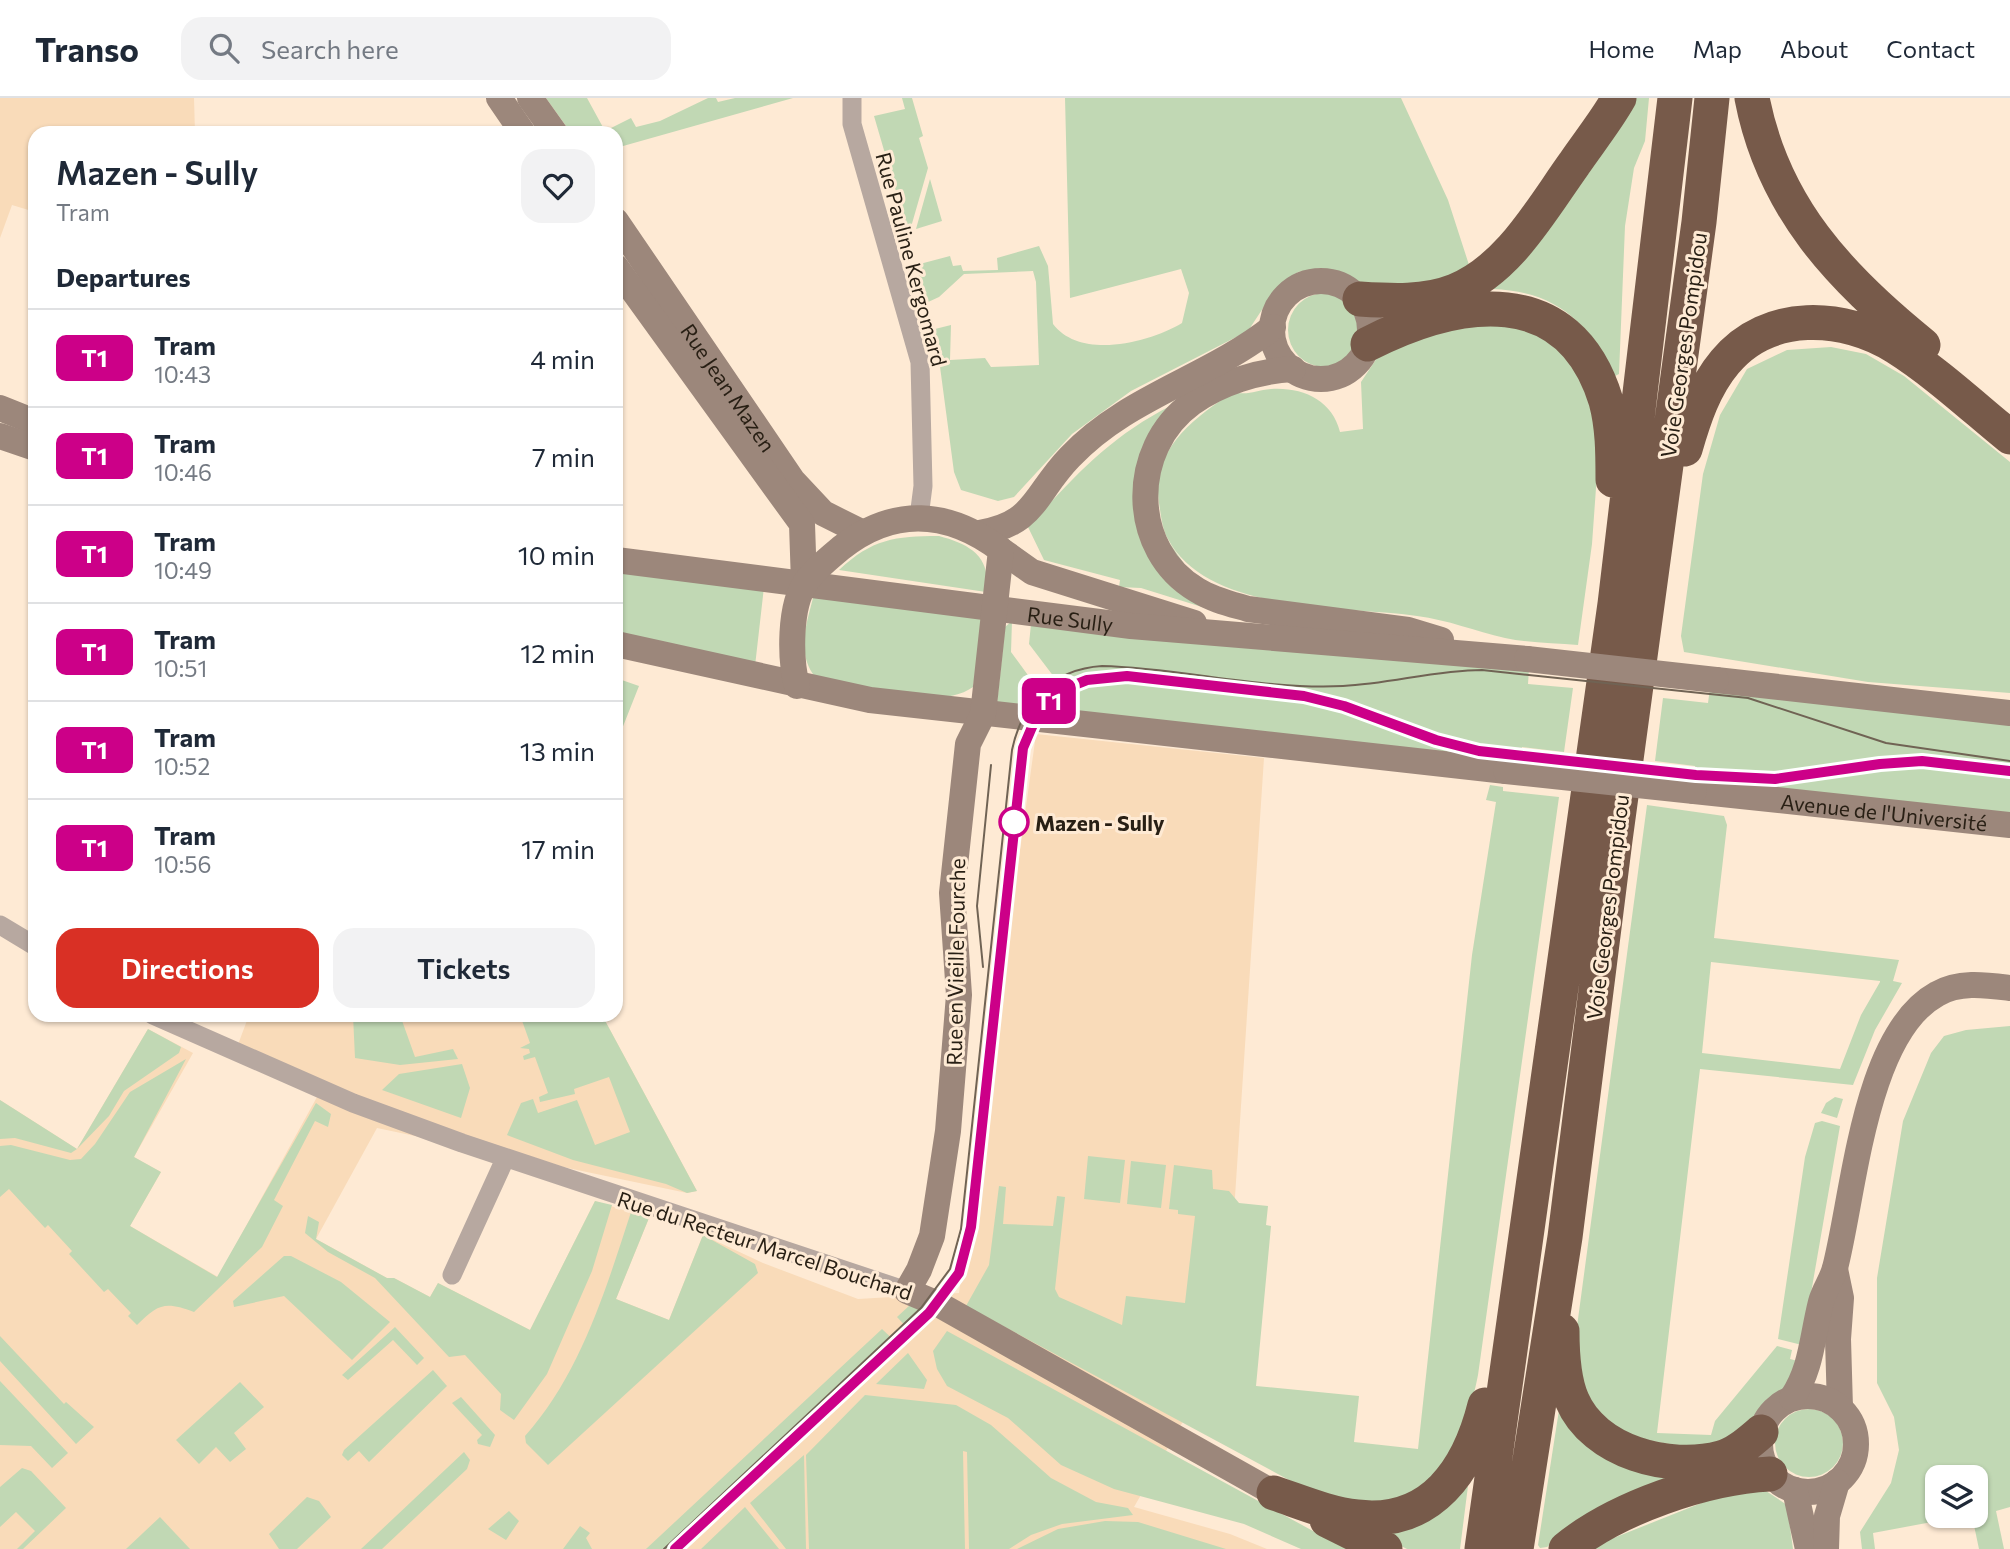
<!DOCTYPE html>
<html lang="en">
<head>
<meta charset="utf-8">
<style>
	:root { --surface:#fff; --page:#f2f2f3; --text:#1f2937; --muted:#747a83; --line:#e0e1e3; --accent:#d93025 }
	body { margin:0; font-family:Commissioner,sans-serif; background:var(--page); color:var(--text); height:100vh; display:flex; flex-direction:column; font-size:26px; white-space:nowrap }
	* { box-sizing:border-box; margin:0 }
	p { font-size:23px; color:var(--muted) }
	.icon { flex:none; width:38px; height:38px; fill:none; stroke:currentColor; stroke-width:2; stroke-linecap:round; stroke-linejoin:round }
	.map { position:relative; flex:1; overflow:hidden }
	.sheet { position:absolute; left:28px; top:28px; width:595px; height:896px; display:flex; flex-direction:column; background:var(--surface); border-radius:21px; box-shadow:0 2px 5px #0004 }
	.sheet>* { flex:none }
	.badge { padding:0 14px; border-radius:10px; font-size:24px; line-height:46px }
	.controls { position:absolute; left:1925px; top:1367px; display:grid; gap:14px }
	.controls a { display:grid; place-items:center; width:63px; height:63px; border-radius:14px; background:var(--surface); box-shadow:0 2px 5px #0004; font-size:35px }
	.map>.badge { position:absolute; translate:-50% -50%; box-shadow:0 0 0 4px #fff }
	h2 { padding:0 28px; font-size:26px; line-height:63px }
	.round { display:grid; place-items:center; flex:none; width:74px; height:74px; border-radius:21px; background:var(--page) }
	.summary { display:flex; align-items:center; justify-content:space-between; height:119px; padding:0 28px }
	h1 { font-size:33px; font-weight:600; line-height:52px }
	.cta { display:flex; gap:14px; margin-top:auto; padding:14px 28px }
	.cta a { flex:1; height:80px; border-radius:21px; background:var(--accent); color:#fff; font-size:28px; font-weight:600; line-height:80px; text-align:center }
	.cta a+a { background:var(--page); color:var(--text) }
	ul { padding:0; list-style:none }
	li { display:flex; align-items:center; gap:21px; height:98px; padding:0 28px; border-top:2px solid var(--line) }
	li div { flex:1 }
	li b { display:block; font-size:26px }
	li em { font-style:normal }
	li .badge { min-width:77px; font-weight:700; text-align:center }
	header { display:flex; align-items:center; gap:42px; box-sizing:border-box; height:98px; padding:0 35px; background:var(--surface); border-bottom:2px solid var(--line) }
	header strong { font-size:33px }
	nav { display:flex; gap:38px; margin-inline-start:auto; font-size:24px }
	.search { width:490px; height:63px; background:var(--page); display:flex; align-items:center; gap:18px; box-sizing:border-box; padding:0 24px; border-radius:21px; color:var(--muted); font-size:26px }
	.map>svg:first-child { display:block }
	.built { fill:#f9dbb9 }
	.green { fill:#c1d8b4; fill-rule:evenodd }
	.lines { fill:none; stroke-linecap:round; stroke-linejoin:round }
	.street { stroke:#b7a8a0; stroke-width:19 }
	.secondary { stroke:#9c877b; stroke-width:26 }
	.highway { stroke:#775a4a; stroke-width:35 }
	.tram { stroke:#706354; stroke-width:2 }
	.secondary-bridge { stroke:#9c877b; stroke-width:26 }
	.line-casing { stroke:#fff; stroke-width:16 }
	.line { stroke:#c08; stroke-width:10 }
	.stop-dot { fill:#fff; stroke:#c08; stroke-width:3.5 }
	.labels { text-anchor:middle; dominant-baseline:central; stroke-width:6; stroke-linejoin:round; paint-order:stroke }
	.street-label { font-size:21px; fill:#281f14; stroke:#feead4 }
	.stop-label { font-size:21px; font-weight:bold; fill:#281f14; stroke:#feead4; text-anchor:start }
</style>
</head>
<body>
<header>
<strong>Transo</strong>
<div class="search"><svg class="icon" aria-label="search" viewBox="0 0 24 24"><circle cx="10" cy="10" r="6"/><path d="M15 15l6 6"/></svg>Search here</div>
<nav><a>Home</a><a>Map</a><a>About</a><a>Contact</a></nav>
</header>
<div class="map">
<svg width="2010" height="1451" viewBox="0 0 2010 1451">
	<rect width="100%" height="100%" fill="#feead4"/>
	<!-- built -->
	<path class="built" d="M 0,0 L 194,0 L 195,35 L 35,35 L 35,114 L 12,107 L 0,140 Z
		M 1036,636 L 1264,660 L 1225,1250 L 1134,1409 L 1230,1436 L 1267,1451 L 0,1451 L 0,1002 L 77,1051 L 148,931 L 193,955 L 134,1059 L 161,1074 L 130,1128 L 218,1179 L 317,999 L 233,960 L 249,917 L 602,917 L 697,1093 L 687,1095 L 377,1030 L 316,1141 L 387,1180 L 394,1180 L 430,1199 L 438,1185 L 530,1232 L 595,1103 L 649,1120 L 616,1201 L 669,1222 L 703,1137 L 763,1165 L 858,1201 L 959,1195 Z"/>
	<!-- green -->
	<path class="green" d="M 546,0 L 587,0 L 605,33 L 631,20 L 636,29 L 660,23 L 708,0 L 716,0 L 718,4 L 735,0 L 793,0 L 616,50 L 616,35 L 571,35 Z
		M 902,0 L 912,0 L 923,38 L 919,40 L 928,70 L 911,129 L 907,131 L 874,18 L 905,11 Z
		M 1065,0 L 1401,0 L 1448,102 L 1470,170 L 1414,191 L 1357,184 L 1321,170 L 1298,174 L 1275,192 L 1248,233 L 1131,293 L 1072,336 L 1014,399 L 998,403 L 961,392 L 954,374 L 935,231 L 951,227 L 950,262 L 985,260 L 991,269 L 1039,267 L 1036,184 L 1033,173 L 964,176 L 939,199 L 926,205 L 916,167 L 950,158 L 953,168 L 961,167 L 963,173 L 998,172 L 997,160 L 1039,148 L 1048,168 L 1053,226 C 1080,262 1149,245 1182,225 L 1189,195 L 1181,171 L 1070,200 Z
		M 1634,0 L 1649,0 L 1645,43 L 1634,70 L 1625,128 L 1619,276 L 1615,278 C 1588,223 1555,193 1492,191 Z
		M 930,81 L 942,123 L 916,131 Z
		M1288 232a37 37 0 1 1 74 0a37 37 0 1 1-74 0Z
		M 1491,222 L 1552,242 L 1589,287 L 1598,362 L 1592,446 L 1578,547 C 1554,545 1528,545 1505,540 C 1475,533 1448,522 1417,518 C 1345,508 1208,516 1168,441 C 1162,431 1161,417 1159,405 C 1151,351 1193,321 1233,294 C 1248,298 1256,292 1271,291 C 1303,289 1332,302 1340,334 L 1363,331 L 1361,284 L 1387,245 Z
		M 1831,249 L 1866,256 L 1904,278 L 2010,364 L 2010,595 L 1868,584 L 1684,554 L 1681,538 L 1703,376 L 1720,317 L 1747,271 L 1787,252 Z
		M 1172,307 L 1135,396 L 1218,514 L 1141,490 L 1119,489 L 1120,482 L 1044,462 L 1028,429 C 1076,377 1108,340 1172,307 Z
		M 939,438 C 969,446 992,458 986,494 L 839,472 C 872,441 895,438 939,438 Z
		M 616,473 L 764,489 L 755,568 L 616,535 Z
		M 814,496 L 985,516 L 973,589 C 936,615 858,588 816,580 C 795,555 807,525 814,496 Z
		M 1012,523 L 1011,554 L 1049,606 L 1050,613 L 997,606 L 1005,529 Z
		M 1031,526 L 1529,571 L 1528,586 L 1573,590 L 1564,654 L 1522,649 L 1520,664 L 1069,615 L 1067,596 L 1029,546 Z
		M 616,580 L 639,588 L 616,646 Z
		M 1710,590 L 2010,622 L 2010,716 L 1700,683 L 1701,675 L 1695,674 L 1695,668 L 1655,663 L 1663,600 L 1708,605 Z
		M 1490,687 L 1503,689 L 1503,693 L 1559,699 L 1478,1277 C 1464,1346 1441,1406 1360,1405 C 1341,1405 1320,1394 1302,1389 L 966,1208 L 989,1167 L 999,1088 L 1006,1089 L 1003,1126 L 1053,1128 L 1057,1098 L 1065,1099 L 1055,1191 L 1059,1199 L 1122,1227 L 1126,1198 L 1185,1205 L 1195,1118 L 1178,1116 L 1178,1112 L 1169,1111 L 1174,1067 L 1212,1072 L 1213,1091 L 1229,1093 L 1239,1105 L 1268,1108 L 1266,1127 L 1271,1128 L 1256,1288 L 1359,1298 L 1354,1344 L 1418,1351 L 1472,857 L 1496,704 L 1486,702 Z
		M 1647,707 L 1724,718 L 1727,727 L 1714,840 L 1899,862 L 1893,883 L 1902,885 L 1875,932 L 1853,987 L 1700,971 L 1657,1335 L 1711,1337 L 1715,1323 L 1777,1248 L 1792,1252 L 1790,1261 L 1802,1264 L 1792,1285 L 1766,1302 L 1749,1326 L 1717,1347 L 1681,1348 L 1628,1339 L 1595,1315 L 1585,1298 L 1576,1236 ZM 1711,864 L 1880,883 L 1880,884 L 1861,917 L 1840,971 L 1702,955 Z
		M 353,917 L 400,917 L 415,959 L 453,951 L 458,961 L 400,967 L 355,960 Z
		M 520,917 L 602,917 L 697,1093 L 687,1095 L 666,1086 L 573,1062 L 507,1037 L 521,1005 L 533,1001 L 538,1015 L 577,1002 L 595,1047 L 630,1034 L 609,979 L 574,991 L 575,996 L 540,1004 L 539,999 L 548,995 L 535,959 L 524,962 L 523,958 L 530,955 L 529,951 L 520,950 L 530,945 Z
		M 2010,928 L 2010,1409 L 1996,1413 L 2004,1451 L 1979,1451 L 1972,1418 L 1976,1418 L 1976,1379 L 1937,1379 L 1937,1418 L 1964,1418 L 1873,1435 L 1875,1451 L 1862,1451 L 1860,1434 L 1891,1385 L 1899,1352 L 1894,1319 L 1877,1285 L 1877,1180 L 1903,1023 L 1931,955 L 1944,938 L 1966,932 Z
		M 148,931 L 181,949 L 179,955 L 124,993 L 109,1018 L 77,1051 L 71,1055 L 15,1040 L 0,1041 L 0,1002 L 77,1051 Z
		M 186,961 L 134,1059 L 161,1074 L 130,1128 L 217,1179 L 316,1005 L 331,1016 L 328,1029 L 315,1023 L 274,1102 L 283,1108 L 262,1149 L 194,1214 C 165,1203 158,1206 137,1227 L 128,1218 L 131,1215 L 108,1191 L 104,1194 L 69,1156 L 72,1153 L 48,1127 L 45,1130 L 9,1091 L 0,1099 L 0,1048 L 11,1047 L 70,1062 L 81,1061 L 95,1046 L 130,994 Z
		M 462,966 L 470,990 L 461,1020 L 382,992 L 399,976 Z
		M 1835,999 L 1843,1001 L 1837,1020 L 1821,1015 L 1826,1005 Z
		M 1822,1023 L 1840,1028 L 1802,1247 L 1778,1241 L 1805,1059 L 1815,1025 Z
		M 1088,1058 L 1125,1062 L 1120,1105 L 1084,1101 Z
		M 1131,1063 L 1166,1067 L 1161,1110 L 1127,1106 Z
		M 595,1103 L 612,1107 L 592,1173 L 547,1276 L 514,1322 L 500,1312 L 501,1296 L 465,1257 L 449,1259 L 375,1180 L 328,1154 L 305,1135 L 308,1118 L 319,1124 L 316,1141 L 387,1180 L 394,1180 L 430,1199 L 438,1185 L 530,1232 Z
		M 631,1114 L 649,1120 L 616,1201 L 669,1222 L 703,1137 L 755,1166 L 758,1175 L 548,1367 L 526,1345 L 525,1338 C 580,1277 606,1191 631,1114 Z
		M 284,1158 L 291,1158 L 341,1184 L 390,1224 L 352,1262 L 284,1198 L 234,1209 L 233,1203 Z
		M 910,1207 L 927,1213 L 932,1219 L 913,1236 L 897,1219 Z
		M 395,1229 L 424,1260 L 417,1267 L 393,1242 L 348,1282 L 342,1277 Z
		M 882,1231 L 899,1247 L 683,1451 L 646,1451 Z
		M 947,1233 L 1324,1439 L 1349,1451 L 1301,1451 L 1244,1426 L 1114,1391 L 1061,1367 L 1008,1320 L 947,1288 L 937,1271 L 933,1253 Z
		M 0,1238 L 64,1306 L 66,1304 L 94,1329 L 76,1346 L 0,1263 Z
		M 908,1255 L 927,1282 L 924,1291 L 876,1286 Z
		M 433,1272 L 447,1288 L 369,1364 L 359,1353 L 348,1363 L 342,1357 L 344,1352 Z
		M 0,1283 L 68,1355 L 52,1370 L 31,1348 L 0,1347 Z
		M 240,1284 L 264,1309 L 234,1335 L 246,1351 L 230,1364 L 216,1349 L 199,1366 L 176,1342 Z
		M 865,1297 L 956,1307 L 991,1327 L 1051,1380 L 1096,1404 L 1128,1410 L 1133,1417 L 1062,1426 L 1031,1437 L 1009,1451 L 969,1451 L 967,1354 L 963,1353 L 965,1451 L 809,1451 L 806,1357 Z
		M 461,1299 L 495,1337 L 490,1349 L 478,1346 L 477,1342 L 482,1337 L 452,1305 Z
		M1775 1345a34 34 0 1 1 68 0a34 34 0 1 1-68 0Z
		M 1559,1312 L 1694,1376 L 1575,1428 L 1547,1449 L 1540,1450 L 1538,1447 Z
		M 464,1354 L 470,1362 L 467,1371 L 382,1451 L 361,1451 Z
		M 804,1357 L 806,1451 L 786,1451 L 750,1405 Z
		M 22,1370 L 31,1373 L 66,1410 L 23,1451 L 17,1451 L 35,1433 L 16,1414 L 0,1429 L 0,1389 Z
		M 1468,1388 L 1460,1451 L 1407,1451 L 1369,1432 L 1440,1411 Z
		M 1760,1389 L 1787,1407 L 1793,1451 L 1586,1451 L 1724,1396 Z
		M 307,1399 L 319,1403 L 331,1419 L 297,1451 L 279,1451 L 269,1436 Z
		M 745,1409 L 779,1451 L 701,1451 Z
		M 509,1413 L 519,1423 L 506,1442 L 488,1431 Z
		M 160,1419 L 190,1451 L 126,1451 Z
		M 1105,1423 L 1138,1424 L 1226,1451 L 1017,1451 L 1058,1431 Z
		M 580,1428 L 590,1435 L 586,1440 L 592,1451 L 563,1451 Z"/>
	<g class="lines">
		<!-- street -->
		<path class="street" d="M 852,0 L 852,26 L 920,264 L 923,388 L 919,419
			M 0,827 L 35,848
			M 153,917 L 353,1005 L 462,1045 L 907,1193
			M 452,1177 L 505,1061"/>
		<!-- secondary -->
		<g class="secondary">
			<path d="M 499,0 L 523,35"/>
			<path d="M 530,0 L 555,35"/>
			<path id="s1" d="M 616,123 L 793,383 L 823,415 L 861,434"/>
			<path d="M 616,169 L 802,426 L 804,485"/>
			<circle cx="1321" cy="232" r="49"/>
			<path d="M 1293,271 C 1258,273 1220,285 1192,305 C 1128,351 1130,453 1197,492 C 1213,502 1231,506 1248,511 L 1408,532 L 1441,542"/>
			<path d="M 0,310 L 35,324"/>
			<path d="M 0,338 L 35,350"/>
			<path d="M 979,435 C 1036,426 1034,396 1070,359 C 1126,299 1209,280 1273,229"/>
			<path d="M 1001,452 L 1032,474 L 1194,525"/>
			<path id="s2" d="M 616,462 L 1131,528 L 1527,561"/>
			<path d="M 616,546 L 870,602 L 1506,673"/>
			<path d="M 1716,582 L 2010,615"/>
			<path d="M 797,588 C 790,561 789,508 806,484 C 815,471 829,460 841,450 C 894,408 948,412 1001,452 L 983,616 L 968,646 L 952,795 L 959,897 L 948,1033 L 932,1138 L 919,1172 L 907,1193 L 938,1206 L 1274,1395"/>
			<path id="s3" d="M 1694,693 L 2010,727"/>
			<path d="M 1835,1171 L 1841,1200 L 1838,1241 L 1840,1310"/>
			<circle cx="1808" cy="1346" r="48"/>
			<path d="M 1792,1300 C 1812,1270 1812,1239 1821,1204 C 1824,1192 1832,1182 1835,1170 C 1854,1097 1864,936 1937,896 C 1959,883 1986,887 2010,890"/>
			<path d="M 1795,1392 L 1808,1451"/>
			<path d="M 1826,1451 L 1827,1418 L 1837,1384"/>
		</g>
		<!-- highway -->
		<path class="highway" d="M 1752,0 C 1773,109 1840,180 1923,247
			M 1360,201 C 1391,203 1425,205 1455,193 C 1509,171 1541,112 1574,66 C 1589,44 1606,23 1619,0
			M 1368,246 C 1457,201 1569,181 1606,303 C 1613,329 1613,355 1613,382
			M 1685,351 C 1694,320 1704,289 1725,264 C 1768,212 1844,216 1896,249 C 1937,275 1973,309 2010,339
			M 1562,1233 C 1562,1255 1563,1281 1572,1302 C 1594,1354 1669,1374 1721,1360 C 1736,1356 1749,1344 1761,1334
			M 1274,1395 C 1301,1404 1329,1416 1357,1419 C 1432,1428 1469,1371 1485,1307
			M 1327,1422 L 1385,1451
			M 1482,1451 L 1615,506 L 1675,0
			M 1516,1451 L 1565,1139 L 1615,742 L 1699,124 L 1712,0
			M 1566,1451 C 1616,1410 1706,1379 1770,1376"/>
		<!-- tram -->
		<path class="tram" d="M 1277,594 L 1344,609 L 1457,649 L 1696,677 L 1775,681 L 1899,663 L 1944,665
			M 1021,661 C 1029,604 1072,579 1127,578
			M 983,869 L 977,808 L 991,667
			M 664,1451 L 921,1210 L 950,1171 L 961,1131 L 1012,652 C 1022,605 1052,571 1102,568 C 1182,570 1262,592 1343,588 C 1390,586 1435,572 1482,572 L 1748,600 L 1886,645 L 2010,663"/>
		<!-- secondary-bridge -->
		<path class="secondary-bridge" d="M 1527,561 L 1716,582
			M 1506,673 L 1694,693"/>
	</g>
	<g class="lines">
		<!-- line casing -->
		<g class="line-casing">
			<path id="line" d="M 675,1451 L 929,1215 L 959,1175 L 971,1129 L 1023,650 L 1038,615 L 1062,592 L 1087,582 L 1127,578 L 1304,598 L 1344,608 L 1436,642 L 1479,653 L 1696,677 L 1775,681 L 1880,666 L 1922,663 L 2010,673"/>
		</g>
		<!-- line -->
		<use href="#line" class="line"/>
	</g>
	<!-- markers -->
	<circle class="stop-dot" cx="1014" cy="724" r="14"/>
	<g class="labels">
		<!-- street labels -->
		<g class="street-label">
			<text transform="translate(912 161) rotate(75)">Rue Pauline Kergomard</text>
			<text transform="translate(1683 247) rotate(-82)">Voie Georges Pompidou</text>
			<text stroke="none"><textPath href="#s1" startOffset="201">Rue Jean Mazen</textPath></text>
			<text stroke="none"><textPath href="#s2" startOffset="458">Rue Sully</textPath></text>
			<text stroke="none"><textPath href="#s3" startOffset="191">Avenue de l'Université</textPath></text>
			<text transform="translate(1607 809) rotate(-83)">Voie Georges Pompidou</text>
			<text transform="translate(955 864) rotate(-89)">Rue en Vieille Fourche</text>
			<text transform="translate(765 1147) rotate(18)">Rue du Recteur Marcel Bouchard</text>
		</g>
		<!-- stop labels -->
		<g class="stop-label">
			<text x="1035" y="724">Mazen - Sully</text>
		</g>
	</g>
</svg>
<div class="controls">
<a><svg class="icon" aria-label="layers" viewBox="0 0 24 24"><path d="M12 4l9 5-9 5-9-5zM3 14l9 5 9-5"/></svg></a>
</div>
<b class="badge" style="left:1049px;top:603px;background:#c08;color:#fff">T1</b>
<section class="sheet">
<div class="summary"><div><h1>Mazen - Sully</h1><p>Tram</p></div><a class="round"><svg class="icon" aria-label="heart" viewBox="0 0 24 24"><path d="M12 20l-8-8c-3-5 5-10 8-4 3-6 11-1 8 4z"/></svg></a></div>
<h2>Departures</h2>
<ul>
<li><span class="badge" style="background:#c08;color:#fff">T1</span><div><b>Tram</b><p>10:43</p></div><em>4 min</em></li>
<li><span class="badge" style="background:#c08;color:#fff">T1</span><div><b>Tram</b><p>10:46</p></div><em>7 min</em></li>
<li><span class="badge" style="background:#c08;color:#fff">T1</span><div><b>Tram</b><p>10:49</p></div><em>10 min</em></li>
<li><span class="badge" style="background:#c08;color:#fff">T1</span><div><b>Tram</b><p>10:51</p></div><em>12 min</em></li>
<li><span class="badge" style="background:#c08;color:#fff">T1</span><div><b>Tram</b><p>10:52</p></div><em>13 min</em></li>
<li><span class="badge" style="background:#c08;color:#fff">T1</span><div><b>Tram</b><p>10:56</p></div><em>17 min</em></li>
</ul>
<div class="cta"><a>Directions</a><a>Tickets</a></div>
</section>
</div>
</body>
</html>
